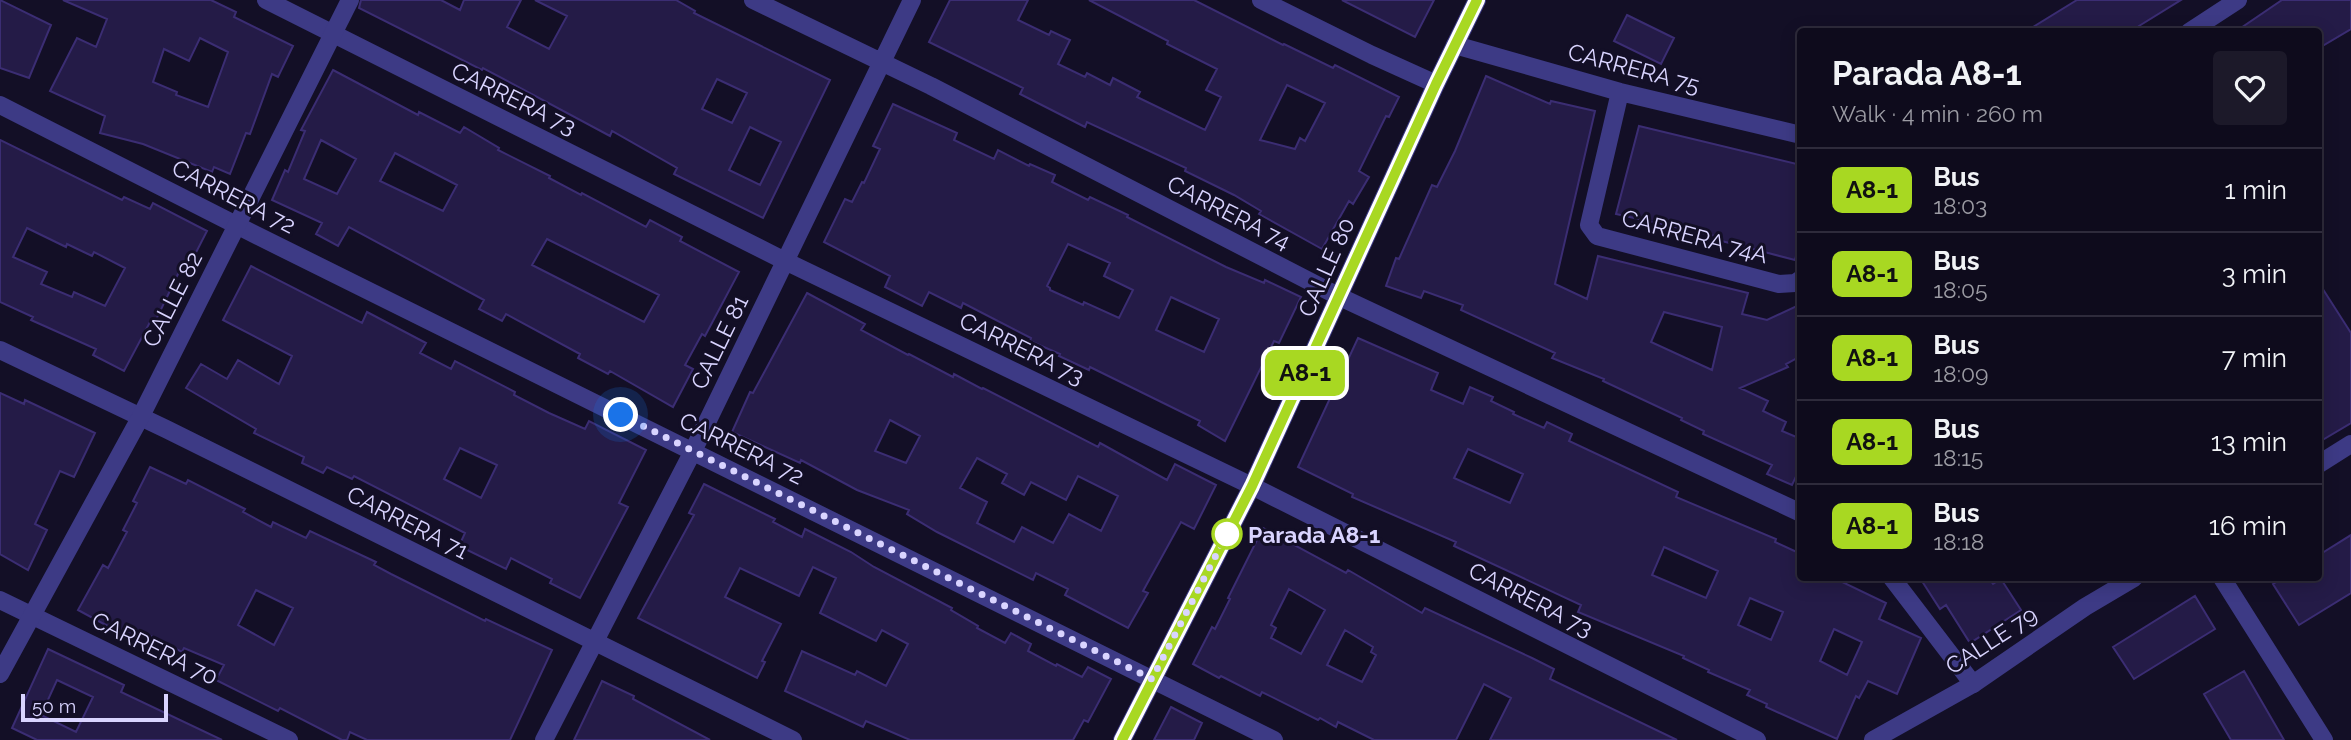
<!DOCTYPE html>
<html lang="en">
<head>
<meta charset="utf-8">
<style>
	:root { --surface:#0e0b1c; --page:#1c1929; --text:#f1f3f6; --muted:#9b9ba3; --line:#2e2b3b }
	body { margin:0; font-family:Raleway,sans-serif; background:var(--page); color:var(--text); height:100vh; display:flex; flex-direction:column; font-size:26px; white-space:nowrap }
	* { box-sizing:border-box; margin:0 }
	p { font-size:23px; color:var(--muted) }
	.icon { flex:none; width:38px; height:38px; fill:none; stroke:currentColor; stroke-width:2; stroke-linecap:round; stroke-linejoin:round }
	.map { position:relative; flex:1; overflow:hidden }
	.details { position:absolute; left:1797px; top:28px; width:525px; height:553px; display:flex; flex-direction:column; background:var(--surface); border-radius:7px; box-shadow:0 4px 18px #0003,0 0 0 2px var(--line) }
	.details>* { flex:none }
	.badge { padding:0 14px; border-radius:10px; font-size:24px; line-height:46px }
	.scale { position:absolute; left:21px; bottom:18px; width:147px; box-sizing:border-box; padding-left:7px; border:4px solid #d9d4ff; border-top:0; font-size:19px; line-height:24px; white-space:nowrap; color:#d9d4ff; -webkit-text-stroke:5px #130f26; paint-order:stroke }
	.you { position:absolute; width:35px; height:35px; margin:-18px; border:5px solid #fff; border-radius:50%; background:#1a73e8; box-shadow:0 0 0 10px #1a73e833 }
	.map>.badge { position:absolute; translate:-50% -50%; box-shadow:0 0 0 4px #fff }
	.round { display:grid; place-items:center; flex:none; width:74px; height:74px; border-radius:7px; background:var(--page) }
	.headline { display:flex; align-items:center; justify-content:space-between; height:119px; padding:0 35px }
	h1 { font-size:33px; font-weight:700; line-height:52px }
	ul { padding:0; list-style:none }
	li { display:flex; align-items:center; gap:21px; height:84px; padding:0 35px; border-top:2px solid var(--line) }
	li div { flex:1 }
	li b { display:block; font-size:26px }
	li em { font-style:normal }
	li .badge { min-width:77px; font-weight:700; text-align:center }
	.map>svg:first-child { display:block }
	.building { fill:#241b47; stroke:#3b2d73; stroke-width:2; fill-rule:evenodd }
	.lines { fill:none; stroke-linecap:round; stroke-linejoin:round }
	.minor { stroke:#3d3a85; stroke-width:18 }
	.tertiary { stroke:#3d3a85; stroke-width:18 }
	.line-casing { stroke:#fff; stroke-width:16 }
	.line { stroke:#a8d822; stroke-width:10 }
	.walk { stroke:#d9d4ff; stroke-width:7; stroke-dasharray:0 12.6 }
	.stop-dot { fill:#fff; stroke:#a8d822; stroke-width:3.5 }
	.labels { text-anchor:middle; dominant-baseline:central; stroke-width:6; stroke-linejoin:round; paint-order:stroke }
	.street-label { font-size:23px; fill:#d9d4ff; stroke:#130f26 }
	.stop-label { font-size:23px; font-weight:bold; fill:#d9d4ff; stroke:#130f26; text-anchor:start }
</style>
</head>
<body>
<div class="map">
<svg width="2351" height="740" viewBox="0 0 2351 740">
	<rect width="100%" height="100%" fill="#130f26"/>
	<!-- building -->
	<path class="building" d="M 0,0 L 51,25 L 29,78 L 0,68 Z
		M 63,0 L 211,0 L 236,12 L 234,17 L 293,46 L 278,77 L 272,74 L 250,134 L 246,133 L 230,174 L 214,167 L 212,172 L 143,144 L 100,133 L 105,116 L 50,91 L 77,38 L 96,47 L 107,19 ZM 200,38 L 228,52 L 208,107 L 176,95 L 177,92 L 153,82 L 164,49 L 189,61 Z
		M 361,0 L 441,0 L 460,10 L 464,0 L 521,0 L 507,27 L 549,49 L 567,16 L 535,0 L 676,0 L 695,11 L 694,13 L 830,80 L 763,218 L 674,174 L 677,168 L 612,131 L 610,136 L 483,68 L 482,70 L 359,8 ZM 717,79 L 747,93 L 732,123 L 702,109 ZM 750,127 L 781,142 L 760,185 L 729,170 Z
		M 950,0 L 1028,0 L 1018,20 L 1049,35 L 1051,31 L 1070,40 L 1058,64 L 1085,77 L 1087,73 L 1110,85 L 1113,78 L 1140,92 L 1137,97 L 1205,130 L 1221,97 L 1206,90 L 1217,69 L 1167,44 L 1168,41 L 1089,0 L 1194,0 L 1283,45 L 1284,44 L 1333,68 L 1335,65 L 1399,97 L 1389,117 L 1386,116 L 1359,171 L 1369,177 L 1353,204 L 1349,201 L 1322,249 L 1259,214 L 1261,211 L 1234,195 L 1185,171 L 1186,168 L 1087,122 L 1085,127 L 1020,94 L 1023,88 L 929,42 ZM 1287,85 L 1325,103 L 1305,141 L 1300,138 L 1295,149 L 1260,140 Z
		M 1342,0 L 1434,0 L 1415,37 Z
		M 2077,0 L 2181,0 L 2139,26 L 2143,32 L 2025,32 Z
		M 2282,0 L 2351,0 L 2351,29 L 2319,48 L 2319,32 L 2235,32 Z
		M 1627,15 L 1674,38 L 1661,64 L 1614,41 Z
		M 333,70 L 418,115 L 419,112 L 460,133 L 464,127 L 499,148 L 498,150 L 550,176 L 549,178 L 581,195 L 582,193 L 646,227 L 650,220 L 682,237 L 680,241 L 739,272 L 705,336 L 702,334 L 685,365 L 693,369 L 673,407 L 610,371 L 608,374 L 578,358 L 580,354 L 506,314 L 502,321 L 479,309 L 484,300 L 349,227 L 338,246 L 316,234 L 322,223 L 272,200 L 285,170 L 288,172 L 305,131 L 301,130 ZM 321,140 L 356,159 L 337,194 L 304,179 ZM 395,153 L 457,185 L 443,211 L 380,181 ZM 547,239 L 659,295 L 644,322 L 532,265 Z
		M 1486,76 L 1550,104 L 1551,101 L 1595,111 L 1555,284 L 1587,299 L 1598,256 L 1748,293 L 1742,314 L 1767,320 L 1801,304 L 1801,356 L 1786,364 L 1788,367 L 1740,388 L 1768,401 L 1763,411 L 1786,422 L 1782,431 L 1801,439 L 1801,466 L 1792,485 L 1767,474 L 1772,465 L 1703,434 L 1704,431 L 1681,420 L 1682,418 L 1603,381 L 1604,379 L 1552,358 L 1555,353 L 1461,310 L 1463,305 L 1424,291 L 1421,298 L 1386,286 L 1396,258 L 1399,259 L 1432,185 L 1437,187 L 1455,151 ZM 1664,312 L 1722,327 L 1712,370 L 1651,342 Z
		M 893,104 L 957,133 L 954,140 L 994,159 L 998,150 L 1029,166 L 1030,164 L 1055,175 L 1052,182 L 1088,200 L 1090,197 L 1128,215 L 1127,217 L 1226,267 L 1264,283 L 1265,280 L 1301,297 L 1279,343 L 1274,341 L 1225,441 L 1198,425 L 1200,421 L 1090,367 L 1089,370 L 1059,356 L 1060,354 L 1030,341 L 1031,338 L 963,303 L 961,308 L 929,292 L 922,306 L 885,287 L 890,276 L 824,242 L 845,199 L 852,202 L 862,182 L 864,183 L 880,149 L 873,146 ZM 1068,244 L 1110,263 L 1104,276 L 1133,290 L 1119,318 L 1084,302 L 1083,305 L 1050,290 L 1050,288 L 1047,286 ZM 1171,297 L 1219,319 L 1204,352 L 1156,330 Z
		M 1639,126 L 1801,165 L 1801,237 L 1795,260 L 1714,239 L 1715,236 L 1616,214 Z
		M 0,140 L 122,200 L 124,197 L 150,209 L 153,203 L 207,231 L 185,274 L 179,272 L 154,324 L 150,322 L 124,371 L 93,355 L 96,349 L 31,320 L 33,317 L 0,302 ZM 27,228 L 66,247 L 67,244 L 92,256 L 94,252 L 125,268 L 105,306 L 74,292 L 72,297 L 41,284 L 47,272 L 13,257 Z
		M 251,266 L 362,323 L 367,312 L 426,343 L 420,353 L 451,369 L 455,361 L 515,392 L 514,395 L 549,413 L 585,429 L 589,421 L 646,450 L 619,503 L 628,507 L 580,598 L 550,583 L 552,579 L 511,558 L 506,569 L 459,546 L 465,533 L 354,476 L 352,479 L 327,467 L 323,473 L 302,463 L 304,457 L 254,433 L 256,429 L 186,388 L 201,364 L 227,379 L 238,360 L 279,384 L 292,356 L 223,320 ZM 460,448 L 497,465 L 481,498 L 444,479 Z
		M 2319,283 L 2351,333 L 2351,423 L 2319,442 Z
		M 807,293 L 865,324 L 861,330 L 908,355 L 909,354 L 953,377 L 954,374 L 982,389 L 983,388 L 1098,447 L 1100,443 L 1167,480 L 1175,464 L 1216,485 L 1194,529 L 1181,522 L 1143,591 L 1148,593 L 1128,628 L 1065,595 L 1068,589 L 1036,573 L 1033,580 L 937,532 L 907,514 L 909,510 L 857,490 L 801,460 L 800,463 L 732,432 L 750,392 L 753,393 ZM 890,420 L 920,436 L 906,463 L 875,451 ZM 977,458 L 1007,474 L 1002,483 L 1024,495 L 1031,482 L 1066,500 L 1078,476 L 1118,496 L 1101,531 L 1069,514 L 1053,543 L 1022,527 L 1014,542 L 977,523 L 987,502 L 960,488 Z
		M 1358,338 L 1438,373 L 1431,390 L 1463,404 L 1470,387 L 1493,397 L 1491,401 L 1514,412 L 1513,414 L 1544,428 L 1547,422 L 1572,434 L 1569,441 L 1678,492 L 1676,497 L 1776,539 L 1775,542 L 1801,554 L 1801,578 L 1834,578 L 1886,603 L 1879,619 L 1921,638 L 1897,694 L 1868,681 L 1859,698 L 1856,696 L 1837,739 L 1766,707 L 1767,704 L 1747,695 L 1750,690 L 1708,672 L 1709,670 L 1683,658 L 1684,656 L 1578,612 L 1581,605 L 1454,546 L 1456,542 L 1352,497 L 1353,494 L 1298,467 ZM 1468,449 L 1523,474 L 1510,503 L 1454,478 ZM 1664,547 L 1718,571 L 1706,598 L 1652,575 ZM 1750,598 L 1783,612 L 1771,640 L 1738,625 ZM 1834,629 L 1862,642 L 1847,675 L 1820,661 Z
		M 0,393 L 24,404 L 25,400 L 95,433 L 74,477 L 60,471 L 35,524 L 47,530 L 28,570 L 0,554 Z
		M 150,467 L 186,484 L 188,480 L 245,509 L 243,512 L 271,527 L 273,522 L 306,538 L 310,531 L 376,562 L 374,565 L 391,574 L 485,621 L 486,619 L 552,650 L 510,740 L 367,740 L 350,732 L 347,740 L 342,740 L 280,708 L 278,711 L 216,680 L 224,665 L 184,648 L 182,652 L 143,632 L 137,642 L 78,610 L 103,565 L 108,568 L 127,532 L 123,530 L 137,503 L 133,501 ZM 256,590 L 293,608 L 274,645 L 238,625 Z
		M 704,484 L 775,519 L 773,522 L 802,537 L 805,529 L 851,552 L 874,567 L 952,608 L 951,610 L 978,626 L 977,628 L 1005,643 L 1011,633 L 1031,644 L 1028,651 L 1056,666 L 1057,664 L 1082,677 L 1088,667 L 1111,679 L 1088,722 L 1084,720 L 1073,740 L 910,740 L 866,721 L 863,727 L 785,691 L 802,651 L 855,675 L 857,671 L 886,686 L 908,644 L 882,630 L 876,641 L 820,613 L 836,578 L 813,567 L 799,596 L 740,568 L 725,597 L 781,624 L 762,661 L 765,662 L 757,678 L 638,618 L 694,515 L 689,513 Z
		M 1263,528 L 1346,573 L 1348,570 L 1422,613 L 1425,608 L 1532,658 L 1554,669 L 1550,679 L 1677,740 L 1490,740 L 1511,698 L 1484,684 L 1456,740 L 1374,740 L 1338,722 L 1336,727 L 1320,718 L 1318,720 L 1262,692 L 1260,696 L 1221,676 L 1219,678 L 1193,664 L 1212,627 L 1215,629 L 1230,599 L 1228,598 ZM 1289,589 L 1325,610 L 1301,654 L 1271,638 L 1276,628 L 1271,625 ZM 1345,630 L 1373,647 L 1371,652 L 1376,655 L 1362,682 L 1327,665 Z
		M 2351,535 L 2351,593 L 2299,625 L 2273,584 L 2283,578 L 2319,578 L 2319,555 Z
		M 1920,578 L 1989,578 L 1993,584 L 2001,579 L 2021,610 L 1970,643 L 1946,605 L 1940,609 Z
		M 2195,596 L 2215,629 L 2134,679 L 2113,647 Z
		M 48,649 L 124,685 L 121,692 L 222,740 L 37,740 L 12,728 ZM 57,680 L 93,697 L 76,732 L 41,715 Z
		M 2244,671 L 2284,740 L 2231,740 L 2204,694 Z
		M 602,681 L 634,696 L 633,699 L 710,740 L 574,740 Z
		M 1171,707 L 1202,723 L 1194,740 L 1154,740 Z"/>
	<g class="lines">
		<!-- minor -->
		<path class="minor" d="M 266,0 L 785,261 L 1252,486 L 1757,740
			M 753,0 L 931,86 L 1340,297 L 1801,513
			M 1261,0 L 1372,55 L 1436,84
			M 2189,32 L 2238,0
			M 1455,45 L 1620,92 L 1801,135
			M 1620,92 L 1589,225 L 1597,236 L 1779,284 L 1795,283 L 1801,279
			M 0,105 L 258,236 L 1274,740
			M 0,350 L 166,429 L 793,740
			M 1892,578 L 1973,684
			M 2222,578 L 2324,740
			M 0,600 L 289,740
			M 544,740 L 693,451 L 912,0"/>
		<!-- tertiary -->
		<path class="tertiary" d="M 2319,464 L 2351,444
			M 0,674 L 140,418 L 350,0
			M 1122,740 L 1252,486 L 1436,84 L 1477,0
			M 1873,740 L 1973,684 L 2085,607 L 2134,578"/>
	</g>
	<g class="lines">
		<!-- line casing -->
		<g class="line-casing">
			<path id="line" d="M 1122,740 L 1252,486 L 1436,84 L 1477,0"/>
		</g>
		<!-- line -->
		<use href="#line" class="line"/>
		<!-- walk -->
		<path class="walk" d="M 621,415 L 1152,679 L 1227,534"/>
	</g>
	<!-- markers -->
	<circle class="stop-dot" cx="1227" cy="534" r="14"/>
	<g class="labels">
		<!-- street labels -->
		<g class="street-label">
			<text transform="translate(1634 68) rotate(15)">CARRERA 75</text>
			<text transform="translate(514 98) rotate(26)">CARRERA 73</text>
			<text transform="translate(234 196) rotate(27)">CARRERA 72</text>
			<text transform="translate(1229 212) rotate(27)">CARRERA 74</text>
			<text transform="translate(1695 236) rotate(15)">CARRERA 74A</text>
			<text transform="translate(1326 267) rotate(-66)">CALLE 80</text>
			<text transform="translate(172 299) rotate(-63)">CALLE 82</text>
			<text transform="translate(719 342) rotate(-64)">CALLE 81</text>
			<text transform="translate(1022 348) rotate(26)">CARRERA 73</text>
			<text transform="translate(742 448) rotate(26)">CARRERA 72</text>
			<text transform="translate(408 522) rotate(27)">CARRERA 71</text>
			<text transform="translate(1531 599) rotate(27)">CARRERA 73</text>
			<text transform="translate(1991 640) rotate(-33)">CALLE 79</text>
			<text transform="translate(155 648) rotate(26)">CARRERA 70</text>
		</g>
		<!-- stop labels -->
		<g class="stop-label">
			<text x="1248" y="534">Parada A8-1</text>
		</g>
	</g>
</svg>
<div class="scale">50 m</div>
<div class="you" style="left:621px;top:415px"></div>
<b class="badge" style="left:1305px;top:373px;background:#a8d822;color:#111">A8-1</b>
<section class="details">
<div class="headline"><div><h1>Parada A8-1</h1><p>Walk · 4 min · 260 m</p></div><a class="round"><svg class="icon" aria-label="heart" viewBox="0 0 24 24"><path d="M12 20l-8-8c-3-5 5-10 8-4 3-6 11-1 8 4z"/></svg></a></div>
<ul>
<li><span class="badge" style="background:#a8d822;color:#111">A8-1</span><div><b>Bus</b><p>18:03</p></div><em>1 min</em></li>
<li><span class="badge" style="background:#a8d822;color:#111">A8-1</span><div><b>Bus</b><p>18:05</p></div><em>3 min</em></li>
<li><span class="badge" style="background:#a8d822;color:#111">A8-1</span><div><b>Bus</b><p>18:09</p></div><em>7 min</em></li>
<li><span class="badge" style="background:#a8d822;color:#111">A8-1</span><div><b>Bus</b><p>18:15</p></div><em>13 min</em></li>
<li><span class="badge" style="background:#a8d822;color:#111">A8-1</span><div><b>Bus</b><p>18:18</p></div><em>16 min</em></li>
</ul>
</section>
</div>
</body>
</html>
